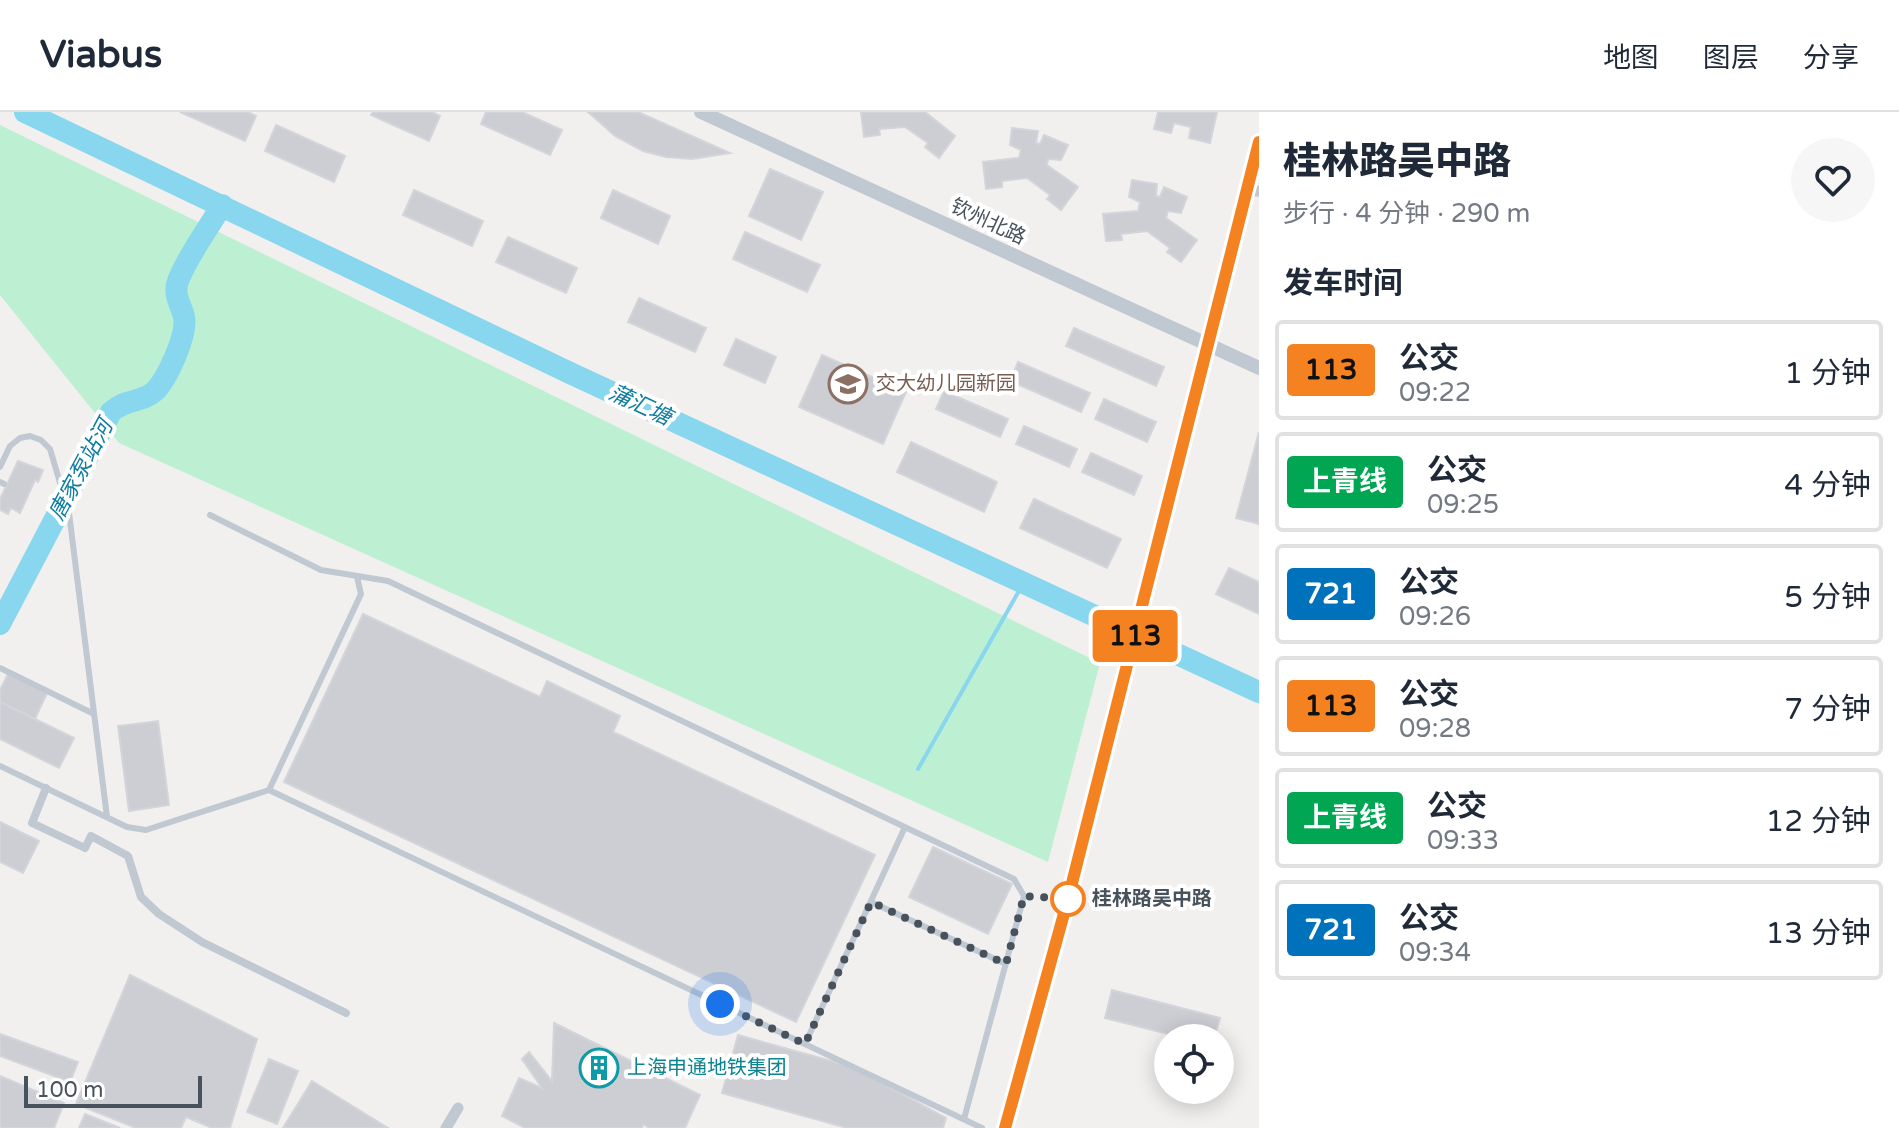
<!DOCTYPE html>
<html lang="zh">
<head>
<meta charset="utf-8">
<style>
	:root { --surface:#fff; --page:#f6f6f7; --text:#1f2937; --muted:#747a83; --line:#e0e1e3 }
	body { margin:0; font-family:"Varela Round","Noto Sans SC",sans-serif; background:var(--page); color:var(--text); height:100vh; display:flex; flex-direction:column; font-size:30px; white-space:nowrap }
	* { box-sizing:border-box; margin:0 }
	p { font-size:26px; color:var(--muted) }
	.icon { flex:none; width:44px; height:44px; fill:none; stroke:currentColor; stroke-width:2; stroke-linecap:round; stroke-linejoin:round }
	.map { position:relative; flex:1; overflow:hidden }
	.sheet { display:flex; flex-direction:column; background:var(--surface); width:640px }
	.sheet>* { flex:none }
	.badge { padding:0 16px; border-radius:6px; font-size:28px; line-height:52px }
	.fabs { position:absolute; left:1154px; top:912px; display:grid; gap:16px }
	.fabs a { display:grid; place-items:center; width:80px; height:80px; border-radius:50%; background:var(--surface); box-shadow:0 4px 20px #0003; font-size:40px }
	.scale { position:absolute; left:24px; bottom:20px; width:178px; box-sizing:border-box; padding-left:8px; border:4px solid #47525d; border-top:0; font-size:22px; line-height:28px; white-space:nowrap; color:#47525d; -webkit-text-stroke:6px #fff; paint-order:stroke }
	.you { position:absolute; width:40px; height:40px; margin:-20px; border:6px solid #fff; border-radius:50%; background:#1a73e8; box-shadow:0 0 0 12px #1a73e833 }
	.map>.badge { position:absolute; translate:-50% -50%; box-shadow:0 0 0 4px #fff }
	h2 { padding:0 24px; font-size:30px; line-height:72px }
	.round { display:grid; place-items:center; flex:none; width:84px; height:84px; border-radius:42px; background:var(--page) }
	.headline { display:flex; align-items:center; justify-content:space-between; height:136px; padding:0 24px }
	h1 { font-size:38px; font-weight:800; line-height:60px }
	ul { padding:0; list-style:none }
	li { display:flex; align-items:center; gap:24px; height:100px; margin:0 16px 12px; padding:0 8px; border:4px solid var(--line); border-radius:8px }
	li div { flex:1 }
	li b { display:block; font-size:30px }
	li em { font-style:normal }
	li .badge { min-width:88px; font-weight:700; text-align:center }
	header { display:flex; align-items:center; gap:48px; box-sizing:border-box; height:112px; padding:0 40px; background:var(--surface); border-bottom:2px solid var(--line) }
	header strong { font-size:38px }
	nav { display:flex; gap:44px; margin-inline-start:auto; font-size:28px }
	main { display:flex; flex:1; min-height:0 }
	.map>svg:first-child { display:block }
	.green { fill:#bdf0d2 }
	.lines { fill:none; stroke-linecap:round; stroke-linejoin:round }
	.stream { stroke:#89d7ee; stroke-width:4 }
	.river { stroke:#89d7ee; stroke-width:22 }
	.building { fill:#ccced4; stroke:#d3d5db; stroke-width:2 }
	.service { stroke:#c0c9d2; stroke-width:6 }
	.pedestrian { stroke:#c0c9d2; stroke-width:8 }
	.minor { stroke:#c0c9d2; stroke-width:11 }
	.tertiary { stroke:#c0c9d2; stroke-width:14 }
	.secondary { stroke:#c2ccd9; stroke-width:16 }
	.line-casing { stroke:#fff; stroke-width:18 }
	.line { stroke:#f58220; stroke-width:12 }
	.walk { stroke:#47525d; stroke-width:8; stroke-dasharray:0 14.4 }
	.stop-dot { fill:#fff; stroke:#f58220; stroke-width:4 }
	.labels { text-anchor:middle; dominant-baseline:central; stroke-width:8; stroke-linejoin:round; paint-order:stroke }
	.street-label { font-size:20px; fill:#47525d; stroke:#fff }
	.education-label { font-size:20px; fill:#785e54; stroke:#fff; text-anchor:start }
	.stop-label { font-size:20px; font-weight:bold; fill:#47525d; stroke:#fff; text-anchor:start }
	.culture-label { font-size:20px; fill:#0d838f; stroke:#fff; text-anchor:start }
	.water-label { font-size:22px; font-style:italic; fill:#0a7c9f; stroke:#fff }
</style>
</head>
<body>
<header>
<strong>Viabus</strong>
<nav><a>地图</a><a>图层</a><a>分享</a></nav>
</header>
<main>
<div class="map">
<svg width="1259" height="1016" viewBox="0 0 1259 1016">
	<rect width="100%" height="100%" fill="#f2efef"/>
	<!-- green -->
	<path class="green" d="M 0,13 L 1100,551 L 1048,750 L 119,331 L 0,183 Z"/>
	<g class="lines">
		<!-- stream -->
		<path class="stream" d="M 918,657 L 1024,470"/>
		<!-- river -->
		<path class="river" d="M 25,0 L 570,261 L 1259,580
			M 0,512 L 111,300 C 126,286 142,291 155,279 C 167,267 188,222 184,205 C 181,192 173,183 178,169 C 188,143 208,117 222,93"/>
	</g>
	<!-- building -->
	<path class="building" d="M 180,0 L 248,0 L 256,4 L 245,29 Z
		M 373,0 L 432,0 L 440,4 L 429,29 L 371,3 Z
		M 486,0 L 522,0 L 562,18 L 550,43 L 481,12 Z
		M 588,0 L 638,0 L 730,41 L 692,47 L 666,45 L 643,39 L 615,24 Z
		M 861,0 L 925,0 L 955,24 L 939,46 L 925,35 L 928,31 L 905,15 L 879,17 L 880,23 L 864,25 Z
		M 1158,0 L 1217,0 L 1210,31 L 1189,26 L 1191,15 L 1174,11 L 1171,21 L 1154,17 Z
		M 276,13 L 345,44 L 334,70 L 265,39 Z
		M 1012,16 L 1038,19 L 1036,31 L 1040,32 L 1044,23 L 1068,33 L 1061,48 L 1048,47 L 1047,53 L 1078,75 L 1061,98 L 1047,87 L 1050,83 L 1027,66 L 1002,69 L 1002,75 L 986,77 L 983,50 L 1019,46 L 1021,38 L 1010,33 Z
		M 770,57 L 823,80 L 801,128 L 749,104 Z
		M 1132,68 L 1157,72 L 1156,84 L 1160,85 L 1164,75 L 1187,85 L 1181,101 L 1168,99 L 1166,106 L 1197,128 L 1181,150 L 1167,140 L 1170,136 L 1147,119 L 1121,122 L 1122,128 L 1106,129 L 1103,102 L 1138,99 L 1140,90 L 1129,85 Z
		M 414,78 L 483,109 L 472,134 L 403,103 Z
		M 613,78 L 670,104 L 658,132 L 601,106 Z
		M 745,120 L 820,153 L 807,180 L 733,147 Z
		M 508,125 L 577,156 L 566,181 L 496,150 Z
		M 639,186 L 706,216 L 695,240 L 628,210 Z
		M 1074,216 L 1164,255 L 1156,274 L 1066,234 Z
		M 736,227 L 776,245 L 765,271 L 724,253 Z
		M 822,243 L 906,280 L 883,332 L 799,295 Z
		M 1018,250 L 1090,281 L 1081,300 L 1010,269 Z
		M 944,279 L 1008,307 L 1000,325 L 936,297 Z
		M 1104,287 L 1156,310 L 1147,330 L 1095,307 Z
		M 1024,314 L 1077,337 L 1069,355 L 1016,332 Z
		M 1259,320 L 1259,412 L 1236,406 Z
		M 911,330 L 997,370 L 984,400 L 897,360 Z
		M 1091,341 L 1142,364 L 1134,383 L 1082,360 Z
		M 18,349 L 43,358 L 38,370 L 35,368 L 20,401 L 11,396 L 8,402 L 0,398 L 0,387 Z
		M 1034,387 L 1121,427 L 1107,456 L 1020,416 Z
		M 1229,456 L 1259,470 L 1259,502 L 1216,482 Z
		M 363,502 L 540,585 L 547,569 L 620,604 L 613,620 L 875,743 L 796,910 L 284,670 Z
		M 8,562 L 47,581 L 35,607 L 0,590 L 0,578 Z
		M 0,590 L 74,626 L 59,656 L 0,627 Z
		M 158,609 L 169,693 L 129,699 L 118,614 Z
		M 0,710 L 39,729 L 23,761 L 0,750 Z
		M 933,735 L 1012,772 L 988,822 L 909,785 Z
		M 130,863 L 257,927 L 230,1016 L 212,1016 L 186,1005 L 181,1016 L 136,1016 L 76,992 Z
		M 1112,878 L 1220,906 L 1214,926 L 1184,926 L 1105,906 Z
		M 554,911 L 700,983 L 685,1016 L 649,1016 L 643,1012 L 642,1016 L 525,1016 L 502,1004 L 519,966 L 542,976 L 522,947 L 529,940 L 552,969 Z
		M 0,922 L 78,950 L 70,970 L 0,944 Z
		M 738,923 L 853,955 L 946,1006 L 943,1016 L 847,1016 L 722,981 Z
		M 269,947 L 298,959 L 277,1012 L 247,1000 Z
		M 0,964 L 64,991 L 54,1016 L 0,1016 Z
		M 312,969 L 388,1016 L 283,1016 Z
		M 85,1002 L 120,1016 L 79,1016 Z"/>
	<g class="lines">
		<!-- service -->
		<path class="service" d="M 0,355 L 10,334 L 20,326 L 30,324 L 41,328 L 50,337 L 69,401 L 107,705
			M 0,370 L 4,372
			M 210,403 L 321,458 L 388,469 L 1014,767 L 1024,784 L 964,1007
			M 0,556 L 94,602
			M 0,654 L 127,715 L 146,718 L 269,678 L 982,1016
			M 269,678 L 361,482 L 357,465
			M 871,790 L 1006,852
			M 805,932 L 905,715"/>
		<!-- pedestrian -->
		<path class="pedestrian" d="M 46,676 L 32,711 L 85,736 L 91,724 L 128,744 L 141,785 L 159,802 L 202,830 L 346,901"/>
		<!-- minor -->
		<path class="minor" d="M 1247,79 L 1259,79
			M 446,1016 L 458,996"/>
		<!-- tertiary -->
		<path class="tertiary" d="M 701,0 L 1259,256"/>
		<!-- secondary -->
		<path class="secondary" d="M 1005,1016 L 1068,787 L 1259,30"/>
	</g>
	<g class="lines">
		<!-- line casing -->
		<g class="line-casing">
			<path id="line" d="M 1005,1016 L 1068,787 L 1259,30"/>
		</g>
		<!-- line -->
		<use href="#line" class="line"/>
		<!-- walk -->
		<path class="walk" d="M 720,892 L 805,932 L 871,790 L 1006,852 L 1024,784 L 1068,787"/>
	</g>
	<!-- icons -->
	<defs>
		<g id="school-ring" transform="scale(2)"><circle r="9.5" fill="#fff" stroke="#8d6e63" stroke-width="1.5"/><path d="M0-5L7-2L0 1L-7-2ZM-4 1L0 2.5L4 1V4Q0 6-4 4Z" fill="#8d6e63"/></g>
		<g id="building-ring" transform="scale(2)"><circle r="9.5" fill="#fff" stroke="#0f9aa8" stroke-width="1.5"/><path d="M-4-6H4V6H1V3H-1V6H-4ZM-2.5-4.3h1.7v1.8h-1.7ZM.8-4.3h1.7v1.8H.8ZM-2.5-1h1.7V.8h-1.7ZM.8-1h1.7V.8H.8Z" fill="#0f9aa8"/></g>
	</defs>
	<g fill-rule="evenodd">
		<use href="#school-ring" x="848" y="272"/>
		<use href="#building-ring" x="599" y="956"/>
	</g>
	<!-- markers -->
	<circle class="stop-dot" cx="1068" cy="787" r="16"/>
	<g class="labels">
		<!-- street labels -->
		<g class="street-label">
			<text transform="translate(988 110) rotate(25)">钦州北路</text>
		</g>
		<!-- education labels -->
		<g class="education-label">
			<text x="876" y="272">交大幼儿园新园</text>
		</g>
		<!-- stop labels -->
		<g class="stop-label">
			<text x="1092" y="787">桂林路吴中路</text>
		</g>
		<!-- culture labels -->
		<g class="culture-label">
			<text x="627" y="956">上海申通地铁集团</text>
		</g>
		<!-- water labels -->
		<g class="water-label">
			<text transform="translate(640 293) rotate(25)">蒲汇塘</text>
			<text transform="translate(81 358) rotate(-62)">唐家泵站河</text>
		</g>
	</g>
</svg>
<div class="fabs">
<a><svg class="icon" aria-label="locate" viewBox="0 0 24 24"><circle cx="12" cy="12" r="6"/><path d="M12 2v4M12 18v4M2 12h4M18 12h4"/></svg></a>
</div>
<div class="scale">100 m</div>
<div class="you" style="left:720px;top:892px"></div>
<b class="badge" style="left:1135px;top:524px;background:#f58220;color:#111">113</b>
</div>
<section class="sheet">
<div class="headline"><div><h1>桂林路吴中路</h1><p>步行 · 4 分钟 · 290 m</p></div><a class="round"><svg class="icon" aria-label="heart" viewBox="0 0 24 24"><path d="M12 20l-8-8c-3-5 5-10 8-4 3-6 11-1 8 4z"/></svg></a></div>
<h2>发车时间</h2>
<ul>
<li><span class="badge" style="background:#f58220;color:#111">113</span><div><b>公交</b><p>09:22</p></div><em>1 分钟</em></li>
<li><span class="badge" style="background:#00a651;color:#fff">上青线</span><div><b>公交</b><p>09:25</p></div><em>4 分钟</em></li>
<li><span class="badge" style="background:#0072bc;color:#fff">721</span><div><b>公交</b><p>09:26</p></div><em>5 分钟</em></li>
<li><span class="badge" style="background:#f58220;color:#111">113</span><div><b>公交</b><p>09:28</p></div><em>7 分钟</em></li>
<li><span class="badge" style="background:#00a651;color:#fff">上青线</span><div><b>公交</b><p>09:33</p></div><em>12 分钟</em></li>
<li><span class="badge" style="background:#0072bc;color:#fff">721</span><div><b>公交</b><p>09:34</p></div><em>13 分钟</em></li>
</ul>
</section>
</main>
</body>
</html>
